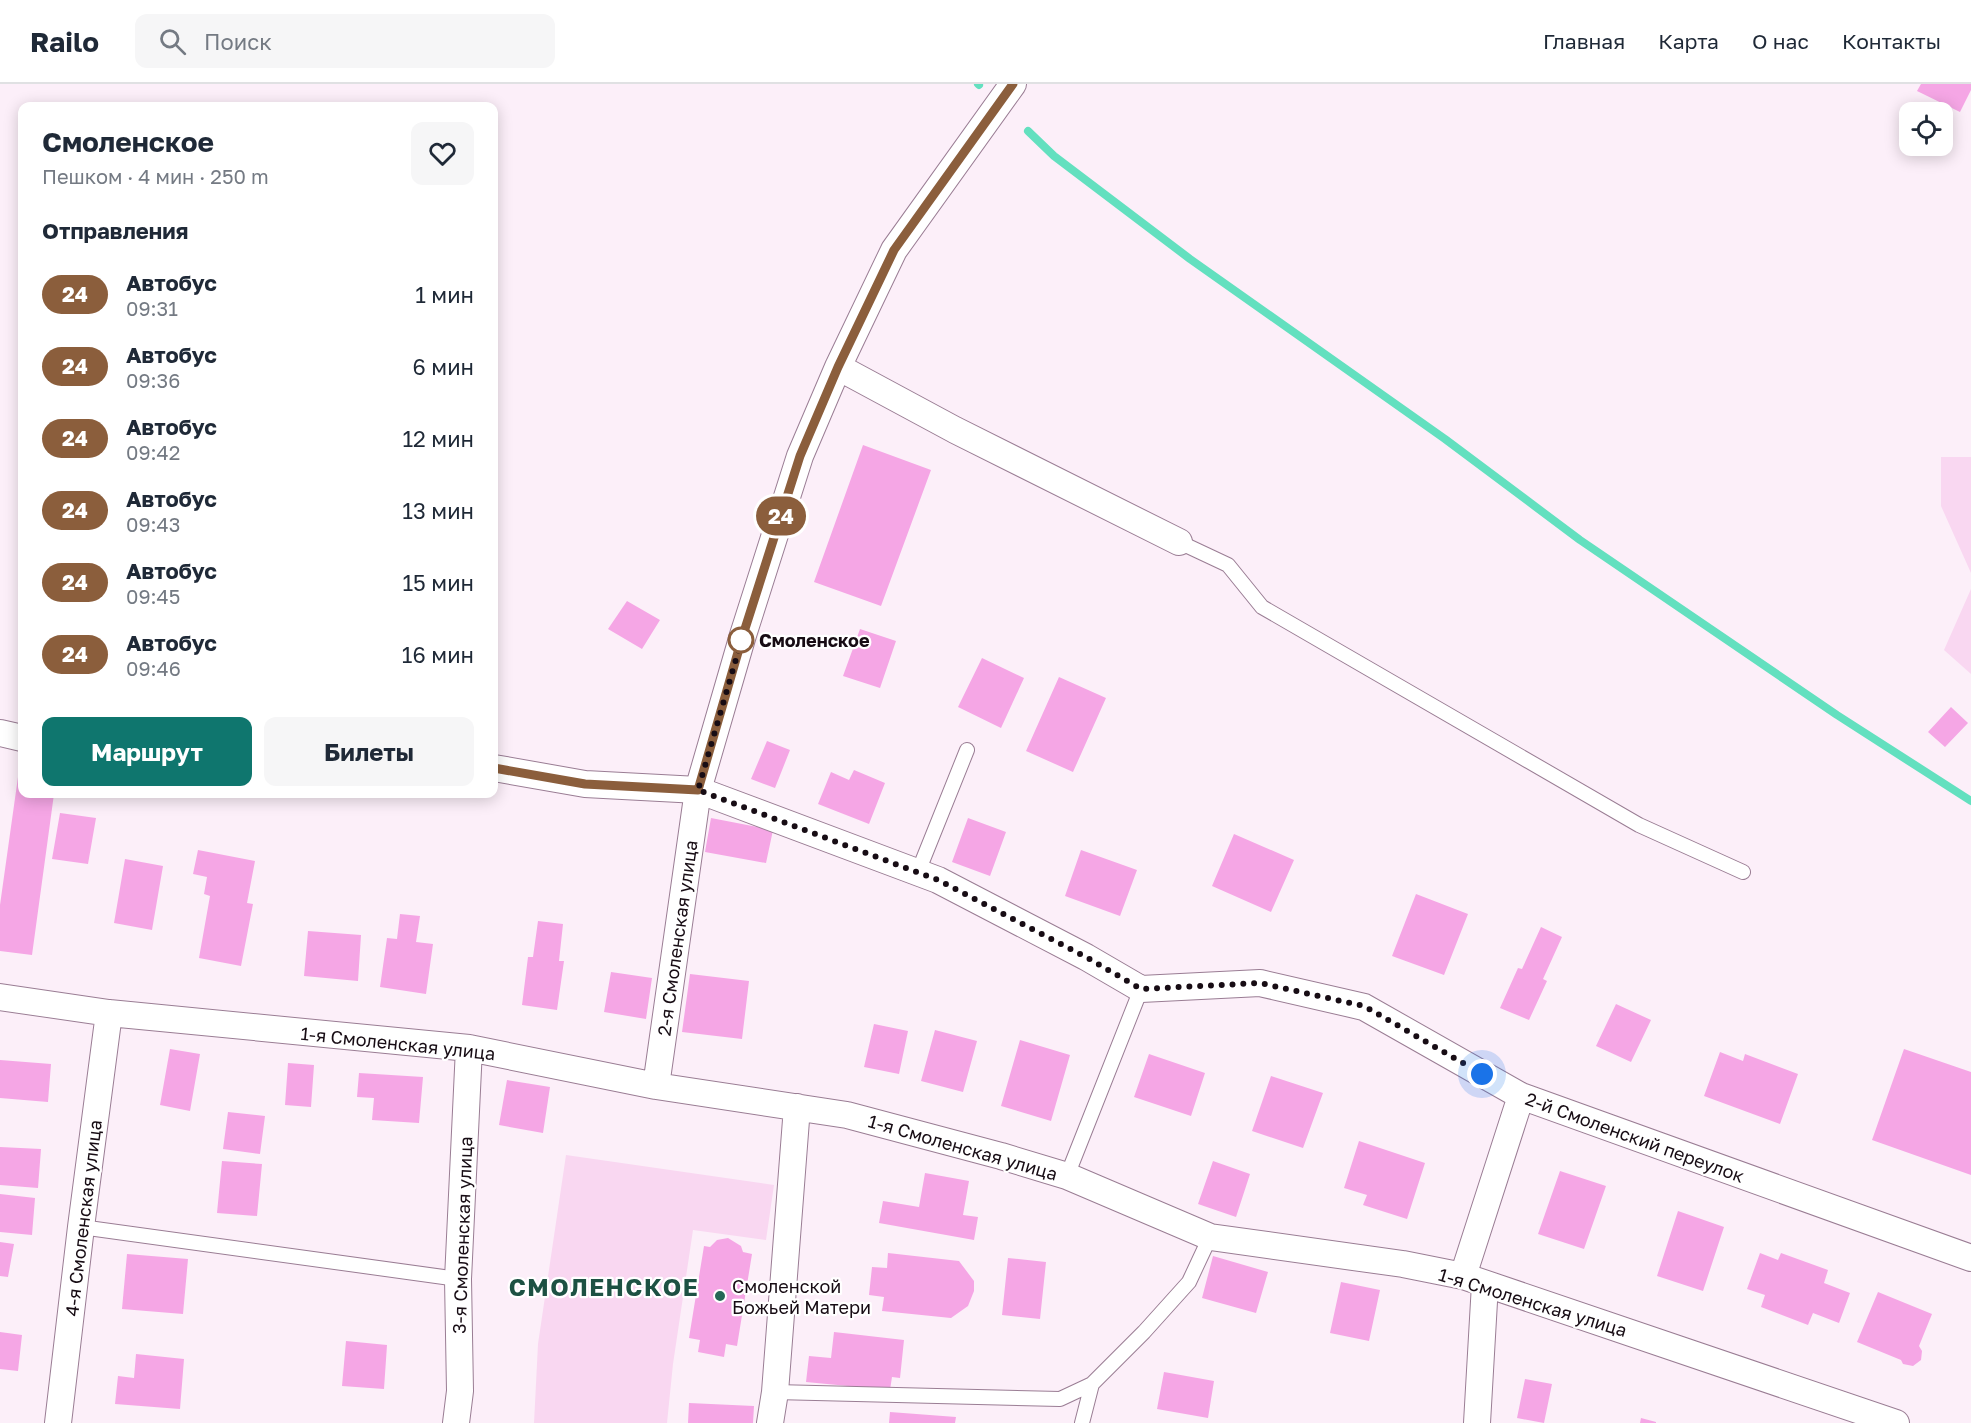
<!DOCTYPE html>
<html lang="ru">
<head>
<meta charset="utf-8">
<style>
	:root { --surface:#fff; --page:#f6f6f7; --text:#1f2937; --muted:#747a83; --line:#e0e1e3; --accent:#0f766e }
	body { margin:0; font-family:"Golos Text",sans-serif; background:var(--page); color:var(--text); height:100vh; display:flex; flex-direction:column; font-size:22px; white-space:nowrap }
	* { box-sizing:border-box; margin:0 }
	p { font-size:20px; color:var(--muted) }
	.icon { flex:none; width:33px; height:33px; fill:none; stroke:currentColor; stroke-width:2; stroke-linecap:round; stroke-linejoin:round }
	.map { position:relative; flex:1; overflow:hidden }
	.sheet { position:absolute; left:18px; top:18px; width:480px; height:696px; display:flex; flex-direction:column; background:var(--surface); border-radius:12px; box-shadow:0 3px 15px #0003 }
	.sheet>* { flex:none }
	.badge { padding:0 12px; border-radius:20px; font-size:21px; line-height:39px }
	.fabs { position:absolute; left:1899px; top:18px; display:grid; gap:12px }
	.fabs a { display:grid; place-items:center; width:54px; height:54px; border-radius:12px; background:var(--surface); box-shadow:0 3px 15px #0003; font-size:30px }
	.you { position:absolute; width:30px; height:30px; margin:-15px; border:4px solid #fff; border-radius:50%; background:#1a73e8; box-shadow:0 0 0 9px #1a73e833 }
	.map>.badge { position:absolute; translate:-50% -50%; box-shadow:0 0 0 3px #fff }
	h2 { padding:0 24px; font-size:22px; line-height:54px }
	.round { display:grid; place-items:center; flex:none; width:63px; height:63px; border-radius:12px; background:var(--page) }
	.head { display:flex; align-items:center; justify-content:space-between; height:102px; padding:0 24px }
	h1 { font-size:28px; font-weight:700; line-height:45px }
	.action { display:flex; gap:12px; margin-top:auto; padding:12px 24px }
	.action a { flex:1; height:69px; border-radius:12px; background:var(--accent); color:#fff; font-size:24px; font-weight:700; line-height:69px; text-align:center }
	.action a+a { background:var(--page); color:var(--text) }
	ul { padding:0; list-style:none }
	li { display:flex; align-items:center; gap:18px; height:72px; padding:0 24px }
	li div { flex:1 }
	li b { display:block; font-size:22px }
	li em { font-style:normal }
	li .badge { min-width:66px; font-weight:700; text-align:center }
	header { display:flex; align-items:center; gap:36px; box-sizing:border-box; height:84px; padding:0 30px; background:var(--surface); border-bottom:2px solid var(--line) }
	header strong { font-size:28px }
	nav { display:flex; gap:33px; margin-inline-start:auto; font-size:21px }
	.search { width:420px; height:54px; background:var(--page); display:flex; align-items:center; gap:15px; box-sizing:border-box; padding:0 21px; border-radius:12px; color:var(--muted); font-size:22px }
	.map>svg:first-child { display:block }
	.green { fill:#f9d7f1 }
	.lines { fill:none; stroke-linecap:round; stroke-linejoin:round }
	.stream { stroke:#63e0bf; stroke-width:8 }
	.building { fill:#f5a6e5 }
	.lane-casing { stroke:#9a7d94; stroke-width:16 }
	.street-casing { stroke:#9a7d94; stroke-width:28 }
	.lane { stroke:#fff; stroke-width:14 }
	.street { stroke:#fff; stroke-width:26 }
	.line-casing { stroke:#fff; stroke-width:14 }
	.line { stroke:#8b5e3c; stroke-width:9 }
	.walk { stroke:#170c14; stroke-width:6; stroke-dasharray:0 10.8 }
	.stop-dot { fill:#fff; stroke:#8b5e3c; stroke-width:3 }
	.poi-dot { fill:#256756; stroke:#fff; stroke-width:2 }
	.labels { text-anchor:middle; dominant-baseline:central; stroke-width:4.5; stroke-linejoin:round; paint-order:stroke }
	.stop-label { font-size:18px; font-weight:bold; fill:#170c14; stroke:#fff; text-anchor:start }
	.street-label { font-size:18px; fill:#170c14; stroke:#fff }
	.poi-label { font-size:18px; fill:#170c14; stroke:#fff; text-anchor:start }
	.district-label { font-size:24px; font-weight:bold; letter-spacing:1.5px; fill:#1d5143; stroke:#fff }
</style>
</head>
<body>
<header>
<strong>Railo</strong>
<div class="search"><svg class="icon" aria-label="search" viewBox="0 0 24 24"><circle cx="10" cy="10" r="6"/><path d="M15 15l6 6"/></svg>Поиск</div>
<nav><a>Главная</a><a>Карта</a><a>О нас</a><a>Контакты</a></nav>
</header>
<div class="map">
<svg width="1971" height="1339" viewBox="0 0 1971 1339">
	<rect width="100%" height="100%" fill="#fceff9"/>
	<!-- green -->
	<path class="green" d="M 1941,373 L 1971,373 L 1971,489 L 1941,422 Z
		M 1971,505 L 1971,590 L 1944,566 Z
		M 566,1071 L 774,1101 L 766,1156 L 693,1146 L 673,1280 L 667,1339 L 534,1339 L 538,1260 Z"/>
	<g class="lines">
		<!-- stream -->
		<path class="stream" d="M 978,0 L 979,1
			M 1028,47 L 1054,72 L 1190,175 L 1445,355 L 1580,456 L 1837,631 L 1971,717"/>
	</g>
	<!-- building -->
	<path class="building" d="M 1921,0 L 1971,0 L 1971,6 L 1960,28 L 1917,7 Z
		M 863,361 L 931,386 L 881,522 L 814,498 Z
		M 627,517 L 660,536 L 642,565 L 608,545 Z
		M 860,545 L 896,557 L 880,604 L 843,592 Z
		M 982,574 L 1024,594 L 1001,644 L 958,623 Z
		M 1059,593 L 1106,614 L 1073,688 L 1026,667 Z
		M 1951,623 L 1968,639 L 1945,663 L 1928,648 Z
		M 767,657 L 790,666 L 775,704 L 751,695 Z
		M 854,686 L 885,699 L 869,740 L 818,720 L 831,688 L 849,696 Z
		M 18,693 L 22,694 L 22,710 L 54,710 L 32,871 L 0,867 L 0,821 Z
		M 60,729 L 96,734 L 88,780 L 52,775 Z
		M 711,734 L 773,746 L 766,779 L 705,768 Z
		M 968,734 L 1006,748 L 990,792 L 952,778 Z
		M 1234,750 L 1294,776 L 1271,828 L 1212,802 Z
		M 198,766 L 255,777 L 247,819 L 253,820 L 241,882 L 199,874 L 210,812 L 204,810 L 207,793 L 193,790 Z
		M 1081,766 L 1137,786 L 1120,832 L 1065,812 Z
		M 125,775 L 163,782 L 152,846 L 114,839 Z
		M 1416,810 L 1468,830 L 1444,891 L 1392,872 Z
		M 400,830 L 420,832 L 416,858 L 433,860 L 426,910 L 380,903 L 387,854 L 397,855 Z
		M 538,837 L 563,840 L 559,877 L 564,877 L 557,926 L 522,921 L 528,873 L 533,873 Z
		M 1541,843 L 1562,853 L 1543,895 L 1547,897 L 1529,936 L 1500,924 L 1518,884 L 1522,885 Z
		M 308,847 L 361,851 L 358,897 L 304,892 Z
		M 611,888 L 652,894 L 646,935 L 604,928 Z
		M 690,890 L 749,897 L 742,955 L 682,948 Z
		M 1616,920 L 1651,936 L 1631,978 L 1596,962 Z
		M 874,940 L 908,947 L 899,990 L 864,983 Z
		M 935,946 L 977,957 L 963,1008 L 921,997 Z
		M 1020,956 L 1070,971 L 1051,1037 L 1001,1022 Z
		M 170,965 L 200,970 L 190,1027 L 160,1021 Z
		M 1904,965 L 1971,988 L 1971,1091 L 1872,1056 Z
		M 1720,968 L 1743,977 L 1745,970 L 1798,990 L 1780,1040 L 1704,1012 Z
		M 1149,970 L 1205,989 L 1191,1032 L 1134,1013 Z
		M 0,976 L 51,980 L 48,1018 L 0,1014 Z
		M 288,979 L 314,981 L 311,1023 L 285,1021 Z
		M 359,989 L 423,993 L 419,1039 L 372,1036 L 374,1014 L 357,1013 Z
		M 1271,992 L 1323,1009 L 1303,1064 L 1252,1047 Z
		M 507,996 L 550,1003 L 543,1049 L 499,1041 Z
		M 228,1028 L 265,1032 L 260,1070 L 223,1065 Z
		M 1359,1057 L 1425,1079 L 1407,1135 L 1363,1121 L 1367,1111 L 1344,1104 Z
		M 0,1063 L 41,1065 L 38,1104 L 0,1101 Z
		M 222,1077 L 262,1080 L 257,1132 L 217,1129 Z
		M 1213,1077 L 1250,1090 L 1236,1133 L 1198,1120 Z
		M 1560,1087 L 1606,1102 L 1584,1165 L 1538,1150 Z
		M 925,1089 L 969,1097 L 963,1131 L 978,1133 L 974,1156 L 879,1139 L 883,1117 L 919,1123 Z
		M 0,1110 L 35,1114 L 32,1151 L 0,1148 Z
		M 1678,1127 L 1724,1143 L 1703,1207 L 1657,1192 Z
		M 728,1154 L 741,1162 L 743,1168 L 752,1170 L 737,1262 L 726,1260 L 724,1273 L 698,1268 L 700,1256 L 689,1254 L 704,1162 L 710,1163 L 717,1156 Z
		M 0,1158 L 14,1160 L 8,1193 L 0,1192 Z
		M 888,1169 L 959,1177 L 974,1197 L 974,1207 L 968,1222 L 951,1234 L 882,1227 L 884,1213 L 869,1211 L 872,1183 L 887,1184 Z
		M 1760,1169 L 1778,1176 L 1781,1169 L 1828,1186 L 1824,1199 L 1850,1209 L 1839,1239 L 1813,1229 L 1808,1241 L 1761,1223 L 1765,1211 L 1747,1205 Z
		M 127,1170 L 188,1175 L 183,1230 L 122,1225 Z
		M 1213,1172 L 1268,1188 L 1256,1229 L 1202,1214 Z
		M 1008,1174 L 1046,1178 L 1040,1235 L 1002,1231 Z
		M 1341,1198 L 1380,1206 L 1369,1257 L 1330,1249 Z
		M 1878,1208 L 1932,1230 L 1919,1262 L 1922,1267 L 1921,1276 L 1913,1282 L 1903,1280 L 1901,1276 L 1857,1258 Z
		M 0,1248 L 22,1251 L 18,1287 L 0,1285 Z
		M 834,1248 L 904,1256 L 900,1294 L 892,1293 L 890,1306 L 806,1298 L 809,1272 L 831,1274 Z
		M 346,1257 L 387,1261 L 384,1305 L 342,1302 Z
		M 136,1270 L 184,1275 L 180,1325 L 115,1320 L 118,1292 L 134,1294 Z
		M 1164,1288 L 1214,1297 L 1208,1334 L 1157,1325 Z
		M 1525,1295 L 1552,1300 L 1544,1339 L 1517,1334 Z
		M 689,1319 L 754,1322 L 753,1339 L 688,1339 Z
		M 890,1328 L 956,1333 L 955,1339 L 889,1339 Z
		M 1641,1334 L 1656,1338 L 1656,1339 L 1640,1339 Z"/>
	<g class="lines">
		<!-- lane casing -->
		<g class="lane-casing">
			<path id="lane" d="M 1179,458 L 1228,481 L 1262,523 L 1639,741 L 1743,788
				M 918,788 L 967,666
				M 1067,1092 L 1141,905
				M 81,1143 L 458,1195
				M 775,1308 L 1060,1315 L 1092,1300 L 1144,1248 L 1189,1198 L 1210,1153
				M 1082,1339 L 1092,1300"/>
		</g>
		<!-- street casing -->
		<g class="street-casing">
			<path id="street" d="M 838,283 L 955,346 L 1179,458
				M 0,649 L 22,654
				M 494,684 L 585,700 L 698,706 L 938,796 L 1086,873 L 1141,905 L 1260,899 L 1364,923 L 1521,1012 L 1971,1174
				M 0,913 L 109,929 L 469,964 L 656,1002 L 847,1031 L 1001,1072 L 1067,1092 L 1210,1153 L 1403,1180 L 1463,1192 L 1896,1339
				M 656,1002 L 698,706 L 743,551 L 800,372 L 838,283 L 894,166 L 1013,0
				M 1463,1192 L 1521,1012
				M 58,1339 L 81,1143 L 109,929
				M 456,1339 L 460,1307 L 458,1195 L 469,964
				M 770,1339 L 775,1308 L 797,1023
				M 1477,1339 L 1485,1200"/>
		</g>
		<!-- lane -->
		<use href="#lane" class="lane"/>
		<!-- street -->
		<use href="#street" class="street"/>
	</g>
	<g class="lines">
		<!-- line casing -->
		<g class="line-casing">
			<path id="line" d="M 494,684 L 585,700 L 698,706 L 743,551 L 800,372 L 838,283 L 894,166 L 1013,0"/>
		</g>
		<!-- line -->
		<use href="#line" class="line"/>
		<!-- walk -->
		<path class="walk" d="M 741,556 L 743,551 L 698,706 L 938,796 L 1086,873 L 1141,905 L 1260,899 L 1364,922 L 1482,990"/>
	</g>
	<!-- markers -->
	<circle class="stop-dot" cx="741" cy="556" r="12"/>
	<circle class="poi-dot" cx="720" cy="1212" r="6"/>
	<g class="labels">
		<!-- stop labels -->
		<g class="stop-label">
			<text x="759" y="556">Смоленское</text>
		</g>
		<!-- street labels -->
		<g class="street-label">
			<text transform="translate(677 854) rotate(-82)">2-я Смоленская улица</text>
			<text transform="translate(398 959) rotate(6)">1-я Смоленская улица</text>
			<text transform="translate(1635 1053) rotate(20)">2-й Смоленский переулок</text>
			<text transform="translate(963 1063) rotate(16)">1-я Смоленская улица</text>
			<text transform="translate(83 1134) rotate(-83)">4-я Смоленская улица</text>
			<text transform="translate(462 1151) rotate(-88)">3-я Смоленская улица</text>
			<text transform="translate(1533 1218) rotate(17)">1-я Смоленская улица</text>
		</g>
		<!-- poi labels -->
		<g class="poi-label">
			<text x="732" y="1202">Смоленской<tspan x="732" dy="21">Божьей Матери</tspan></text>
		</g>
		<!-- district labels -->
		<g class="district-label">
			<text x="604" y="1202">СМОЛЕНСКОЕ</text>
		</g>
	</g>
</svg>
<div class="fabs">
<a><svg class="icon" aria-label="locate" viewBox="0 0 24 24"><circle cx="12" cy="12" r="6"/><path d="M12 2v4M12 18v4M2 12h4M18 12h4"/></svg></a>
</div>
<div class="you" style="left:1482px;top:990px"></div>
<b class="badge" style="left:781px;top:432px;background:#8b5e3c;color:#fff">24</b>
<section class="sheet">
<div class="head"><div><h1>Смоленское</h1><p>Пешком · 4 мин · 250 m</p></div><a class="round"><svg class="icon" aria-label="heart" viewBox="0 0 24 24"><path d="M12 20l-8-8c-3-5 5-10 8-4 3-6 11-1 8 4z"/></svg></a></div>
<h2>Отправления</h2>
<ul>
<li><span class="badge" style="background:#8b5e3c;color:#fff">24</span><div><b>Автобус</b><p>09:31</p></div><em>1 мин</em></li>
<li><span class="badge" style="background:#8b5e3c;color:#fff">24</span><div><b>Автобус</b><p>09:36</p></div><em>6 мин</em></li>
<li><span class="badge" style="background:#8b5e3c;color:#fff">24</span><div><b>Автобус</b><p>09:42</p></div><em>12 мин</em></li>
<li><span class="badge" style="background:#8b5e3c;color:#fff">24</span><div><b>Автобус</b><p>09:43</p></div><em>13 мин</em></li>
<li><span class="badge" style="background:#8b5e3c;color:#fff">24</span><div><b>Автобус</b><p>09:45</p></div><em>15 мин</em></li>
<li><span class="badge" style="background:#8b5e3c;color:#fff">24</span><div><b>Автобус</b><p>09:46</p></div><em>16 мин</em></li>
</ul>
<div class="action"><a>Маршрут</a><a>Билеты</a></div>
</section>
</div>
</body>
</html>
